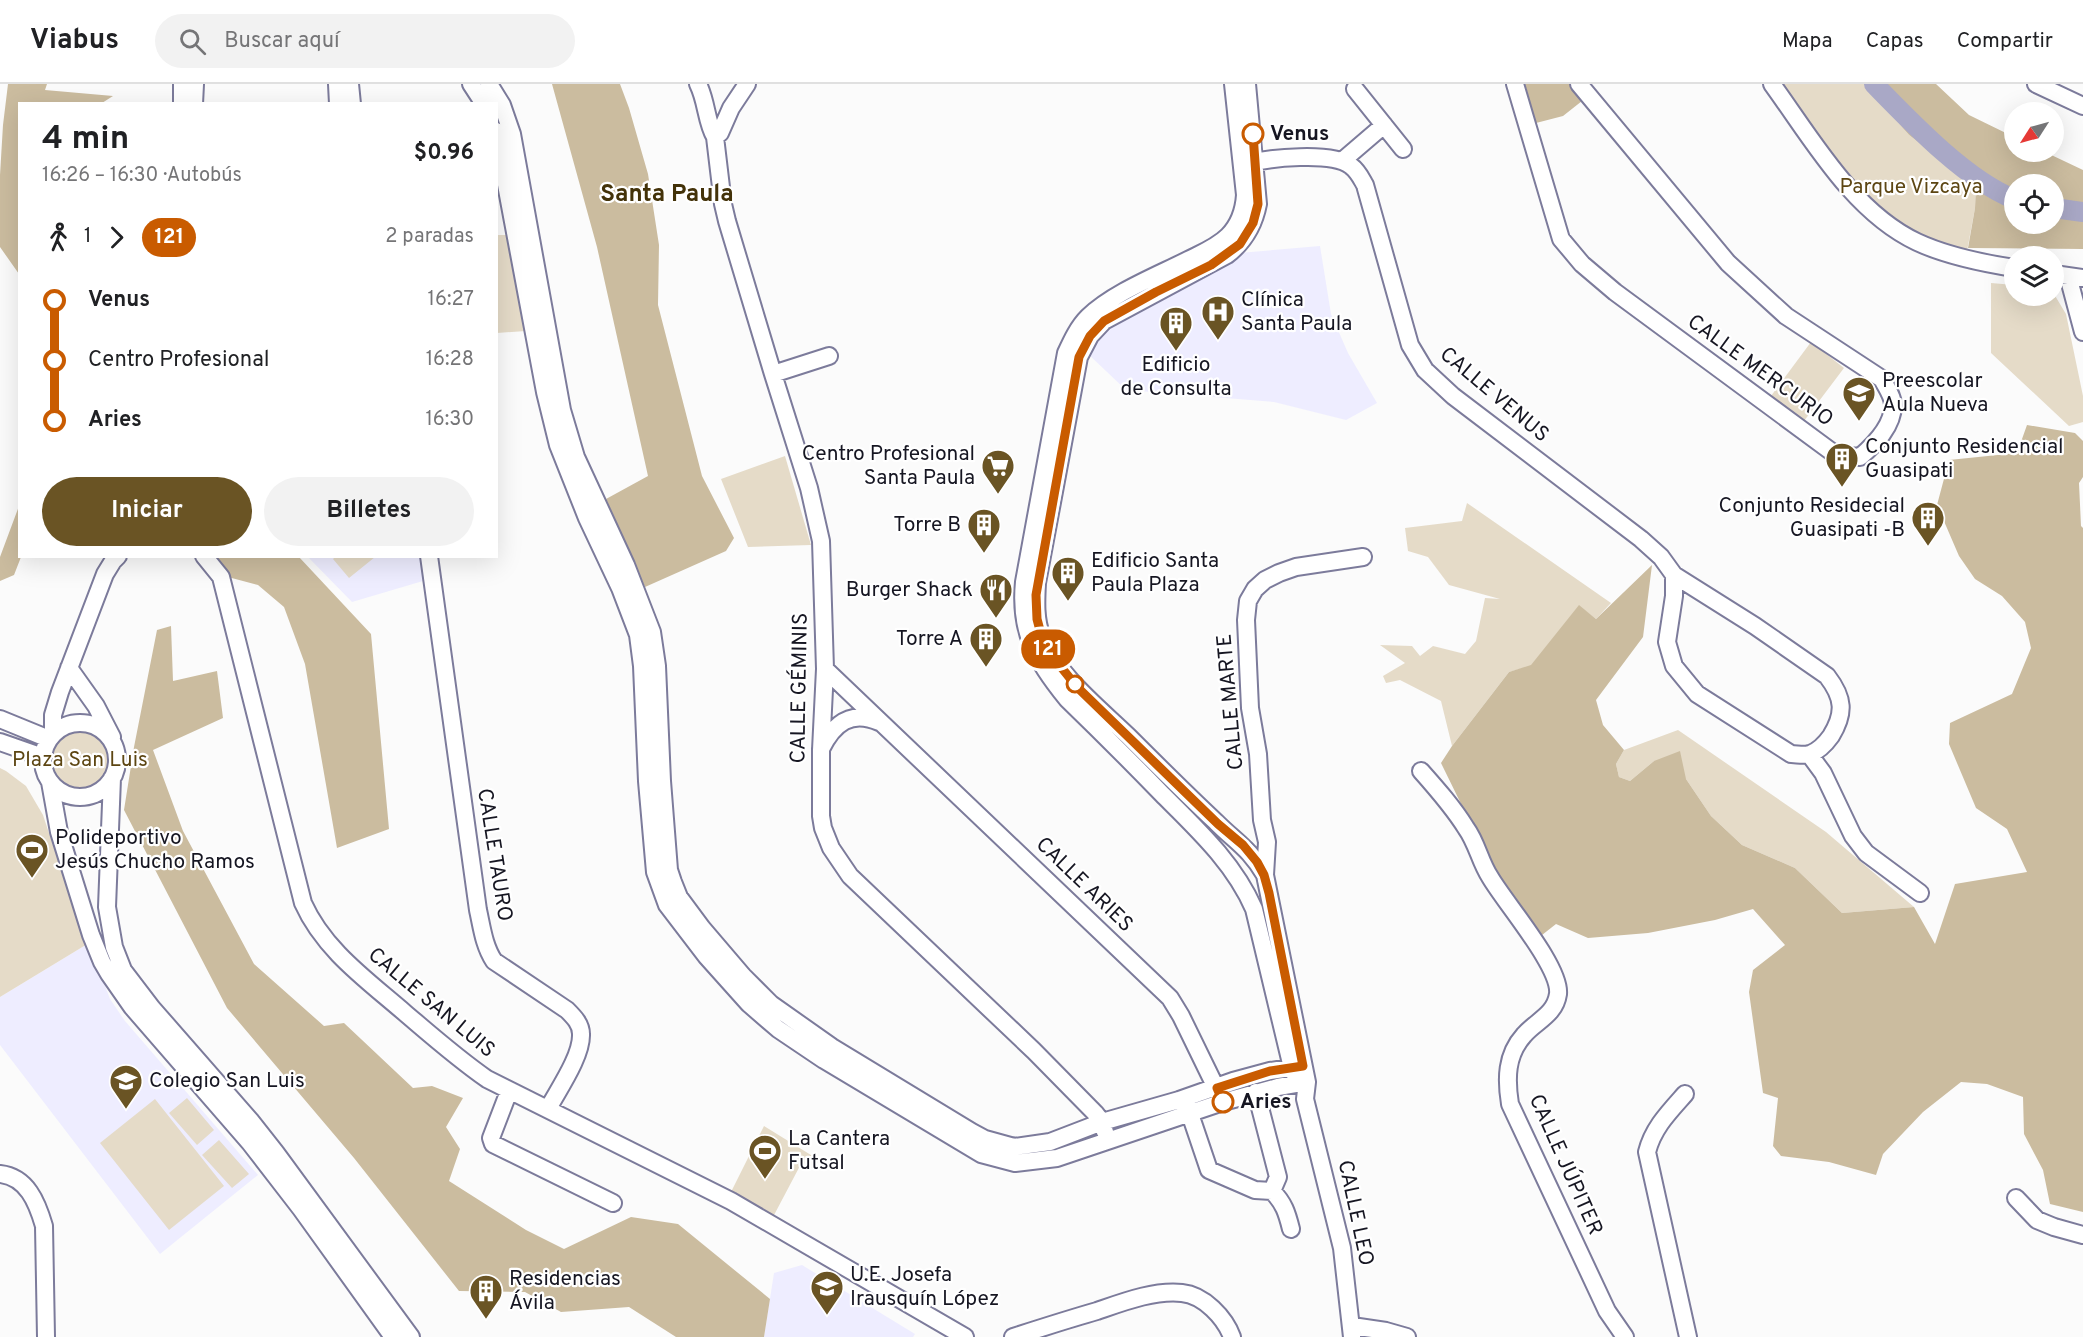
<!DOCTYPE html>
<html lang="es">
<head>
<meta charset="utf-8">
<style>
	:root { --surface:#fff; --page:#f2f2f2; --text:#202124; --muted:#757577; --line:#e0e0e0; --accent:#6a5424 }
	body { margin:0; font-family:Overpass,sans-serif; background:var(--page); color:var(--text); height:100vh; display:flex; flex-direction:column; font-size:22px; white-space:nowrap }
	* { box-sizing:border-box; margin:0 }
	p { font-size:20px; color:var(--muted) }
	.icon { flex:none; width:33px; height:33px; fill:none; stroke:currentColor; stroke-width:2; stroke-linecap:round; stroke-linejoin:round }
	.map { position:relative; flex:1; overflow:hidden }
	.panel { position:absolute; left:18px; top:18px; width:480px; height:456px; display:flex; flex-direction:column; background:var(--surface); border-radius:0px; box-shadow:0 6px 24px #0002 }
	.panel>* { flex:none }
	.badge { padding:0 12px; border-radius:20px; font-size:21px; line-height:39px }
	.needle { width:39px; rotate:234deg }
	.buttons { position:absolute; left:2004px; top:18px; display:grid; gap:12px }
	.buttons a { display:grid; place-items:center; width:60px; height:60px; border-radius:50%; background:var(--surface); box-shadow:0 6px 24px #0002; font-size:30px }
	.map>.badge { position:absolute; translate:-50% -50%; box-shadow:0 0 0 3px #fff }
	.legs { display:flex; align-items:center; gap:9px; height:66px; padding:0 24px; font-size:20px }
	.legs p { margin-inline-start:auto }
	.summary { display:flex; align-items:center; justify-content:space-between; height:102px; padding:0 24px }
	h1 { font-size:33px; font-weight:700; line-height:45px }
	.button { display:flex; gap:12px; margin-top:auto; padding:12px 24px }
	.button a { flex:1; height:69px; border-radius:36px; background:var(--accent); color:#fff; font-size:24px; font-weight:700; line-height:69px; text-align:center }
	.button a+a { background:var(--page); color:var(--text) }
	ul { padding:0 24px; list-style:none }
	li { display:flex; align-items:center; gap:21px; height:60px; font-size:22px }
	li i { display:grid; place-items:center; width:9px; height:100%; margin:0 8px; background:currentColor }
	li i::after { content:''; width:15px; height:15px; margin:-8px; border:4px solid; border-radius:50%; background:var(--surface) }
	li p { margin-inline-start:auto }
	li:first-child i { background:linear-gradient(#0000 50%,currentColor 0) }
	li:last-child i { background:linear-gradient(currentColor 50%,#0000 0) }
	header { display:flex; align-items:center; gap:36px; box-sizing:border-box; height:84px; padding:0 30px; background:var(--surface); border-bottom:2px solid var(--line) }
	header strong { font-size:28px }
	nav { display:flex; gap:33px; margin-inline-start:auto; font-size:21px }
	.search { width:420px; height:54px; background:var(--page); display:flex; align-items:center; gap:15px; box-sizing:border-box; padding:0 21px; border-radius:33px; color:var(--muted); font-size:22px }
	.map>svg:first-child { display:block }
	.built { fill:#eeedff }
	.green { fill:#e5dbc8 }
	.forest { fill:#cbbc9f; fill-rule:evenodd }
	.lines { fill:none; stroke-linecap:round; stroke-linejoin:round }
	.river { stroke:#a9a8c6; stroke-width:20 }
	.minor-casing { stroke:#7c7b9b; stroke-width:20 }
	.minor { stroke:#fff; stroke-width:16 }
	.line-1-casing { stroke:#fff; stroke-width:14 }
	.line-1 { stroke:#c95b00; stroke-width:9 }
	.stop-1-dot { fill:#fff; stroke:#c95b00; stroke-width:3 }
	.labels { text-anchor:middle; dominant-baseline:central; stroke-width:4.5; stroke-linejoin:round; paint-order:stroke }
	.stop-label { font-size:21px; font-weight:bold; fill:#161622; stroke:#fff; text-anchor:start }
	.park-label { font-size:21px; fill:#5d4613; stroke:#fff }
	.poi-label { font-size:21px; fill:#161622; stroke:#fff; text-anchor:start }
	.street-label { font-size:21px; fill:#161622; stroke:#fff }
	.quarter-label { font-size:24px; font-weight:bold; fill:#433209; stroke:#fff }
</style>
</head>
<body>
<header>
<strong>Viabus</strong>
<div class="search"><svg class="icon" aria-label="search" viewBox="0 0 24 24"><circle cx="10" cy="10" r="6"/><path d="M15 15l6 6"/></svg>Buscar aquí</div>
<nav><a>Mapa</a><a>Capas</a><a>Compartir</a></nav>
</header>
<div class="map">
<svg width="2083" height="1253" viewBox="0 0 2083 1253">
	<rect width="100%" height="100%" fill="#fbfbfb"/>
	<!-- built -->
	<path class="built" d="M 1320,162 L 1331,230 L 1348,269 L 1377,319 L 1346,336 L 1274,318 L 1126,306 L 1086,268 L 1100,247 L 1239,169 Z
		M 308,473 L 420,473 L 423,497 L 352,518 Z
		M 89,859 L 110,915 L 125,937 L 258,1091 L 160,1170 L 0,961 L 0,913 Z
		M 802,1181 L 915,1250 L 913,1253 L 764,1253 L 774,1189 Z"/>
	<!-- green -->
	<path class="green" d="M 1777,0 L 1864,0 L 1909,51 L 1976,102 L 1975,124 L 1967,167 L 1935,158 L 1909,148 L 1854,103 Z
		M 497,151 L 510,151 L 526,247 L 497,249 Z
		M 1991,199 L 2014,201 L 2014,212 L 2054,210 L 2066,230 L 2083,312 L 2083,338 L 2069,342 L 1991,269 Z
		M 1811,258 L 1844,284 L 1804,337 L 1771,312 Z
		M 785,372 L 811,461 L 748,463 L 721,395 Z
		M 1467,419 L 1611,519 L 1596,535 L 1579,522 L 1531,582 L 1509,588 L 1452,662 L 1441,617 L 1400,596 L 1386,599 L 1383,592 L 1405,579 L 1380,561 L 1412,562 L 1420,572 L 1433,562 L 1465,570 L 1476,557 L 1485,514 L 1500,515 L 1449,501 L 1428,473 L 1408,467 L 1405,444 L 1462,437 Z
		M 336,472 L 375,472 L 375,473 L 349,494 L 333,475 Z
		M43 676a37 37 0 1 1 74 0a37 37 0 1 1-74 0Z
		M 1678,646 L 1826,748 L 1914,823 L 1842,829 L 1795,784 L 1742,761 L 1711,732 L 1686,695 L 1654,677 L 1630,697 L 1619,693 L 1616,680 L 1624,666 Z
		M 0,684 L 6,687 L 26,702 L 43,731 L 71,815 L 89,859 L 0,913 Z
		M 187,1014 L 214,1046 L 197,1061 L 169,1029 Z
		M 155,1015 L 224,1102 L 169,1146 L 100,1059 Z
		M 764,1042 L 819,1076 L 813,1085 L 802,1078 L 773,1133 L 731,1108 Z
		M 219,1056 L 249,1090 L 232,1104 L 202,1071 Z"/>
	<!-- forest -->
	<path class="forest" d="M 8,0 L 47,0 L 45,6 L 113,12 L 102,19 L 20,20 L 19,190 L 0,163 L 0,91 L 3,41 Z
		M 552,0 L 620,0 L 629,24 L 648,90 L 659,161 L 658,221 L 702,392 L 734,454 L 726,467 L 645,503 L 606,415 L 648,392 L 597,163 Z
		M 1525,0 L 1570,0 L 1582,17 L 1563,32 L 1536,39 Z
		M 1864,0 L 1936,0 L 1969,31 L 2014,53 L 2014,68 L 2045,68 L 2083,86 L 2083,165 L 1968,164 L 1975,124 L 1976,102 L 1909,51 ZM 2014,100 L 2054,100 L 2054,140 L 2014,140 Z
		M 2027,341 L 2075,349 L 2083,357 L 2083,393 L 2079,399 L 2081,442 L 2083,444 L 2083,1128 L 2050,1120 L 2043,1086 L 2024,1050 L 2023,1013 L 1987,1000 L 1961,998 L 1923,1028 L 1883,1070 L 1876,1091 L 1829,1078 L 1781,1072 L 1773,1062 L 1778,1014 L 1763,1009 L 1749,908 L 1753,886 L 1785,861 L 1753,825 L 1715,836 L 1648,849 L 1588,854 L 1556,840 L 1542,851 L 1490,779 L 1441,679 L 1452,662 L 1509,588 L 1531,581 L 1579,521 L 1596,535 L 1652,481 L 1643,553 L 1596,616 L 1603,641 L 1624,666 L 1616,680 L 1619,693 L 1630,697 L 1654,677 L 1680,667 L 1686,695 L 1711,732 L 1742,761 L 1795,784 L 1842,829 L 1914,823 L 1935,860 L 1955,800 L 2027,788 L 2007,745 L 1976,724 L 1949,660 L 1950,639 L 2012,610 L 2031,564 L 2025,538 L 2002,512 L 1975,495 L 1959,472 L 1937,421 L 1949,376 L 2017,369 Z
		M 19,422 L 20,472 L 21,473 L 14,491 L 0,497 L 0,473 Z
		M 205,473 L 299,473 L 371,550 L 389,745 L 337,764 L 305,580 L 284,523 L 258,501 L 228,493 Z
		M 171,542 L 173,597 L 217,587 L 223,634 L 153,666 L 183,747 L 254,880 L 324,942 L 344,939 L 413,1004 L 432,1002 L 463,1014 L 446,1043 L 460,1065 L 449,1097 L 526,1146 L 564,1165 L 631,1133 L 678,1140 L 770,1215 L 764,1253 L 676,1253 L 629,1223 L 561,1228 L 525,1208 L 459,1207 L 354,1074 L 227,924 L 124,726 L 134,663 L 157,546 Z"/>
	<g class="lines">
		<!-- river -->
		<path class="river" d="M 1874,0 C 1911,38 1966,96 2014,115
			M 2054,124 L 2083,128"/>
		<!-- minor casing -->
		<g class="minor-casing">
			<path id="minor" d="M 337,0 L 338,20
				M 350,0 L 352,20
				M 471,0 L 484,20
				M 489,0 L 502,21 L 512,50 L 562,326 L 576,373 L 626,481 L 652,548 L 657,582 L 662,697 L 669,786 L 673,798 L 679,813 L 702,844 L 743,892 L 771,920 L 832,963 L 972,1048 L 985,1055 L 1014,1063 L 1050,1058 L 1102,1038 L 1179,1016 L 1233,997 L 1270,987 L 1303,982
				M 698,0 C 707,18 706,38 715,53 L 723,120 L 727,137 L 773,290 L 809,404 L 821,457 L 825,585 L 821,666 L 821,732 L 823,744 L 831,764 L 850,792 L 1034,967 L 1095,1029 L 1102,1038 L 1105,1048
				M 1233,0 L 1245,111 C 1244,126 1239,141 1228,152 C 1217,163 1202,169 1188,176 C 1156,192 1113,209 1088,233 C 1078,243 1072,256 1066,269 L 1024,498 C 1019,548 1036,577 1067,615 C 1099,646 1131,678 1162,710 C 1197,745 1234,779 1254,825 L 1293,988
				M 1247,0 L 1258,120 C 1254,141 1244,158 1227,171 L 1104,237 L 1090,252 L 1079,273 L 1037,499 C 1036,517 1035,536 1042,553 C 1057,591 1099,624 1128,652 C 1157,681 1186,710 1216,738 C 1236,758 1250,765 1265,791 L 1307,998 L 1305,1015 L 1342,1164 L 1352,1253
				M 1515,0 L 1561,155 L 1582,180 L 1615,208 L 1836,371 L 1860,373 C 1875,360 1893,342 1893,321 C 1893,312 1886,303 1882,295 L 1786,232 L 1728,179 L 1579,0
				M 1772,0 C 1812,55 1853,128 1917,158 C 1947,172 1982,179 2014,184
				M 2036,0 L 2083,22
				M 1355,5 L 1403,65
				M 182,20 L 182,0
				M 194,20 L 195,0
				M 496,47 L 545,308 L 558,361 L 587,434 L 620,504 L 638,551 L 642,582 L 647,697 L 655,788 L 667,821 L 706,872 L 749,920 L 778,945 L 824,976 L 981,1070 L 1015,1079 L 1057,1074 L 1223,1018 L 1278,1003 L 1307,998
				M 715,53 L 720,49 L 731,24 L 747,0
				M 1342,77 L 1384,41
				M 1245,80 C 1269,74 1332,67 1351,82 C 1358,87 1361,94 1365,101 L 1410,261 L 1425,286 L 1453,312 L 1641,455 L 1661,473 L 1674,491 L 1755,542 L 1827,592 C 1844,614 1845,629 1831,652 C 1826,659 1818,667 1810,670 C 1804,672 1797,670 1791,670 L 1697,610 L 1674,582 L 1667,558 L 1674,512 L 1674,491
				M 2054,190 L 2083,194
				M 2068,192 L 2083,248
				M 773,290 L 829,272
				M 204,472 L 221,493 L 303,819 C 324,866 367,896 405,929 C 432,952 458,975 487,995 L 731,1117 L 965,1253
				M 429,472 L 478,826 C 482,844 484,862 494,877 L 567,926 C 574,933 581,940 581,950 C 582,972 558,1006 548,1025
				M 69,584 L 96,622 L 112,653
				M 825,585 L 1170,914 L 1181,932 L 1220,1012
				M 0,635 L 49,655
				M43 676a37 37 0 1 1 74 0a37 37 0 1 1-74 0Z
				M 53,650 L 53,631 L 60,608 L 105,490 L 113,477 L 118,472
				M 0,658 L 43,673
				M 821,665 C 834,639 851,626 879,638
				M 1809,670 L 1823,689 L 1853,752 L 1866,769 L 1920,809
				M 1421,687 C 1437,705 1453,723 1466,744 C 1477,759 1480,778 1490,793 C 1505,819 1561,883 1558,910 C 1555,931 1536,937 1524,951 C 1506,971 1506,995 1510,1020 L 1607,1227 L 1625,1253
				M 112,694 L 107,823 L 114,863 L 123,886 L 152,924 L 250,1036 L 276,1069 L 411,1253
				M 50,698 L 59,748 L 91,851 L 102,878 L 109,890 L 132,923 L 250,1059 L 301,1125 L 393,1253
				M 1265,791 L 1267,758 L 1262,736 L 1258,670 L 1250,624 L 1246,536 L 1248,517 L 1255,505 L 1265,496 L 1279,489 L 1296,483 L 1363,473
				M 509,1007 L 491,1054 L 493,1060 L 613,1119
				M 1685,1010 C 1669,1028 1653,1044 1647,1068 L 1688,1253
				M 1187,1021 L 1209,1086 L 1255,1106 L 1272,1107 L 1278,1093 L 1256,1008
				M 0,1090 C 27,1093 37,1118 44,1142 L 46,1253
				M 1272,1107 C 1284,1119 1287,1129 1291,1145
				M 2016,1114 L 2037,1136 L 2054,1143 L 2083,1151
				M 1352,1242 L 1386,1247 L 1407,1253
				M 1013,1253 C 1041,1244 1069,1235 1097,1227 C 1123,1218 1154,1206 1182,1209 C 1204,1211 1225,1234 1232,1253"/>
		</g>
		<!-- minor -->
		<use href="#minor" class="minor"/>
	</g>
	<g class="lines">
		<!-- line-1 casing -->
		<g class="line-1-casing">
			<path id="line-1" d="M 1223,1018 L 1217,1004 L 1270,987 L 1303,982 L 1269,809 L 1264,791 L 1257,778 L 1243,761 L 1218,740 L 1077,603 L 1049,568 L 1042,554 L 1037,535 L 1036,511 L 1079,273 L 1090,252 L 1104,237 L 1156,208 L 1211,181 L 1240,160 L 1253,139 L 1258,120 L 1253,50"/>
		</g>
		<!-- line-1 -->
		<use href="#line-1" class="line-1"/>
	</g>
	<!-- icons -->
	<defs>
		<g id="hospital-pin" transform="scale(1.725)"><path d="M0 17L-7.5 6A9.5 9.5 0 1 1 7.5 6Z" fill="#6a5424" stroke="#fff"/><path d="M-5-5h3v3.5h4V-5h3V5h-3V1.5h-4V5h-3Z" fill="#fff"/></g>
		<g id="building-pin" transform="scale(1.725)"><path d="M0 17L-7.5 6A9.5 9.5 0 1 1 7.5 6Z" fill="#6a5424" stroke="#fff"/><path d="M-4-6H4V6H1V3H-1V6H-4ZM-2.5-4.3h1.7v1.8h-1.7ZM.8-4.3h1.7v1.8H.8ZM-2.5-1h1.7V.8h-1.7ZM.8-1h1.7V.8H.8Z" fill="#fff"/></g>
		<g id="school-pin" transform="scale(1.725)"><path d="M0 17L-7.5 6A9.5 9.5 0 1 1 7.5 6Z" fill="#6a5424" stroke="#fff"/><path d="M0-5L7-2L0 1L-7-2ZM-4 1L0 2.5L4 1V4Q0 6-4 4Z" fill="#fff"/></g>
		<g id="supermarket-pin" transform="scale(1.725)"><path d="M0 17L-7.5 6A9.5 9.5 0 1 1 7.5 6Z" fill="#6a5424" stroke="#fff"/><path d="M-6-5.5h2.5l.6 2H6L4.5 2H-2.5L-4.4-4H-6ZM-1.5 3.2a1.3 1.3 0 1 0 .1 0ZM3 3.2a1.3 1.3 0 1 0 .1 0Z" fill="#fff"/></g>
		<g id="restaurant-pin" transform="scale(1.725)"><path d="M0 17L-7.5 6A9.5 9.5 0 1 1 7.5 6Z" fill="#6a5424" stroke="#fff"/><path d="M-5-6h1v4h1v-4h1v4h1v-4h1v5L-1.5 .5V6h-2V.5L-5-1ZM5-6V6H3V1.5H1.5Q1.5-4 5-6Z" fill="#fff"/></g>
		<g id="stadium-pin" transform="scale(1.725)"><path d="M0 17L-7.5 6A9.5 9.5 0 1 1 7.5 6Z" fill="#6a5424" stroke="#fff"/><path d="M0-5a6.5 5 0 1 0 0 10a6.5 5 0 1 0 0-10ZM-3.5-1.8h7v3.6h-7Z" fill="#fff"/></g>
	</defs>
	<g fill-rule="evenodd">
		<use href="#hospital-pin" x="1218" y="228"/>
		<use href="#building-pin" x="1176" y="239"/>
		<use href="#school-pin" x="1859" y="309"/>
		<use href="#building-pin" x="1842" y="375"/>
		<use href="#supermarket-pin" x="998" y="382"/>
		<use href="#building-pin" x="1928" y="434"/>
		<use href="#building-pin" x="984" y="441"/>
		<use href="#building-pin" x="1068" y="489"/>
		<use href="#restaurant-pin" x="996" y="506"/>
		<use href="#building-pin" x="986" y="555"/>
		<use href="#stadium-pin" x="32" y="766"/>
		<use href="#school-pin" x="126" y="997"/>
		<use href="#stadium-pin" x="765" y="1067"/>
		<use href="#school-pin" x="827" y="1203"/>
		<use href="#building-pin" x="486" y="1207"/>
	</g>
	<!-- markers -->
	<g class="stop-1-dot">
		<circle cx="1253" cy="50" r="10"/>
		<circle cx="1075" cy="600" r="8"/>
		<circle cx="1223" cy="1018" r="10"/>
	</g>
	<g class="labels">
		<!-- stop labels -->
		<g class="stop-label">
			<text x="1270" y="50">Venus</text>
			<text x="1240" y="1018">Aries</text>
		</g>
		<!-- park labels -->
		<g class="park-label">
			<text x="1911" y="103">Parque Vizcaya</text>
			<text x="80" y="676">Plaza San Luis</text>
		</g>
		<!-- poi labels -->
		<g class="poi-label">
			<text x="1241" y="216">Clínica<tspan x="1241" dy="24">Santa Paula</tspan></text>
			<text x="1176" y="281" text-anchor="middle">Edificio<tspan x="1176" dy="24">de Consulta</tspan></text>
			<text x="1882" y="297">Preescolar<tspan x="1882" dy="24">Aula Nueva</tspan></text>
			<text x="1865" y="363">Conjunto Residencial<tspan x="1865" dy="24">Guasipati</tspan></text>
			<text x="975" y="370" text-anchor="end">Centro Profesional<tspan x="975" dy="24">Santa Paula</tspan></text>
			<text x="1905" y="422" text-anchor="end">Conjunto Residecial<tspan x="1905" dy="24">Guasipati -B</tspan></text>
			<text x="961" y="441" text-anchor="end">Torre B</text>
			<text x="1091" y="477">Edificio Santa<tspan x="1091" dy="24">Paula Plaza</tspan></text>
			<text x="973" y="506" text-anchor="end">Burger Shack</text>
			<text x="963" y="555" text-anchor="end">Torre A</text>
			<text x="55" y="754">Polideportivo<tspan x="55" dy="24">Jesús Chucho Ramos</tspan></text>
			<text x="149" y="997">Colegio San Luis</text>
			<text x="788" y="1055">La Cantera<tspan x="788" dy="24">Futsal</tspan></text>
			<text x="850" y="1191">U.E. Josefa<tspan x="850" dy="24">Irausquín López</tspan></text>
			<text x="509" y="1195">Residencias<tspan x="509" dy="24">Ávila</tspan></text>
		</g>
		<!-- street labels -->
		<g class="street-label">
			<text transform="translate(1760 287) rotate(36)">CALLE MERCURIO</text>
			<text transform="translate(1494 311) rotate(40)">CALLE VENUS</text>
			<text transform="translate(800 604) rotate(-89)">CALLE GÉMINIS</text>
			<text transform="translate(1231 618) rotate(-95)">CALLE MARTE</text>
			<text transform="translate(494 771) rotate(81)">CALLE TAURO</text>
			<text transform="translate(1084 801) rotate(44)">CALLE ARIES</text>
			<text transform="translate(431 919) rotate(40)">CALLE SAN LUIS</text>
			<text transform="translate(1565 1081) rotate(66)">CALLE JÚPITER</text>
			<text transform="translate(1355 1129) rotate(78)">CALLE LEO</text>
		</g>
		<!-- quarter labels -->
		<g class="quarter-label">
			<text x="667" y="111">Santa Paula</text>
		</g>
	</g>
</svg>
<div class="buttons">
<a><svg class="needle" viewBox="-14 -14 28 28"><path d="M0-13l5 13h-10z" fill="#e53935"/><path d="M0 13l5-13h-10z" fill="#757577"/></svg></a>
<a><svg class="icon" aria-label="locate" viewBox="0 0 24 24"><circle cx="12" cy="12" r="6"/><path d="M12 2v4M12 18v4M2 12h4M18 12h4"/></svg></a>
<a><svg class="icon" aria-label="layers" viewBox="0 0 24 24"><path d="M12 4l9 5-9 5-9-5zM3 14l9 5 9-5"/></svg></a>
</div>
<b class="badge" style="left:1048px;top:565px;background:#c95b00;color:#fff">121</b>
<section class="panel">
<div class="summary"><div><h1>4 min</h1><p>16:26 – 16:30 · Autobús</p></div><b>$0.96</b></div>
<div class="legs"><svg class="icon" aria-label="walk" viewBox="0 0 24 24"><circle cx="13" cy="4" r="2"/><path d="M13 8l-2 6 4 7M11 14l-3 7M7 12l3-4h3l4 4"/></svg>1<svg class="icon" aria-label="forward" viewBox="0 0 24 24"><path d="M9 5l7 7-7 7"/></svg><b class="badge" style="background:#c95b00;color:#fff">121</b><p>2 paradas</p></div>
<ul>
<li><i style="color:#c95b00"></i><b>Venus</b><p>16:27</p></li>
<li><i style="color:#c95b00"></i><span>Centro Profesional</span><p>16:28</p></li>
<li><i style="color:#c95b00"></i><b>Aries</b><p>16:30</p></li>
</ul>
<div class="button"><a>Iniciar</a><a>Billetes</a></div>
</section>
</div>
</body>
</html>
